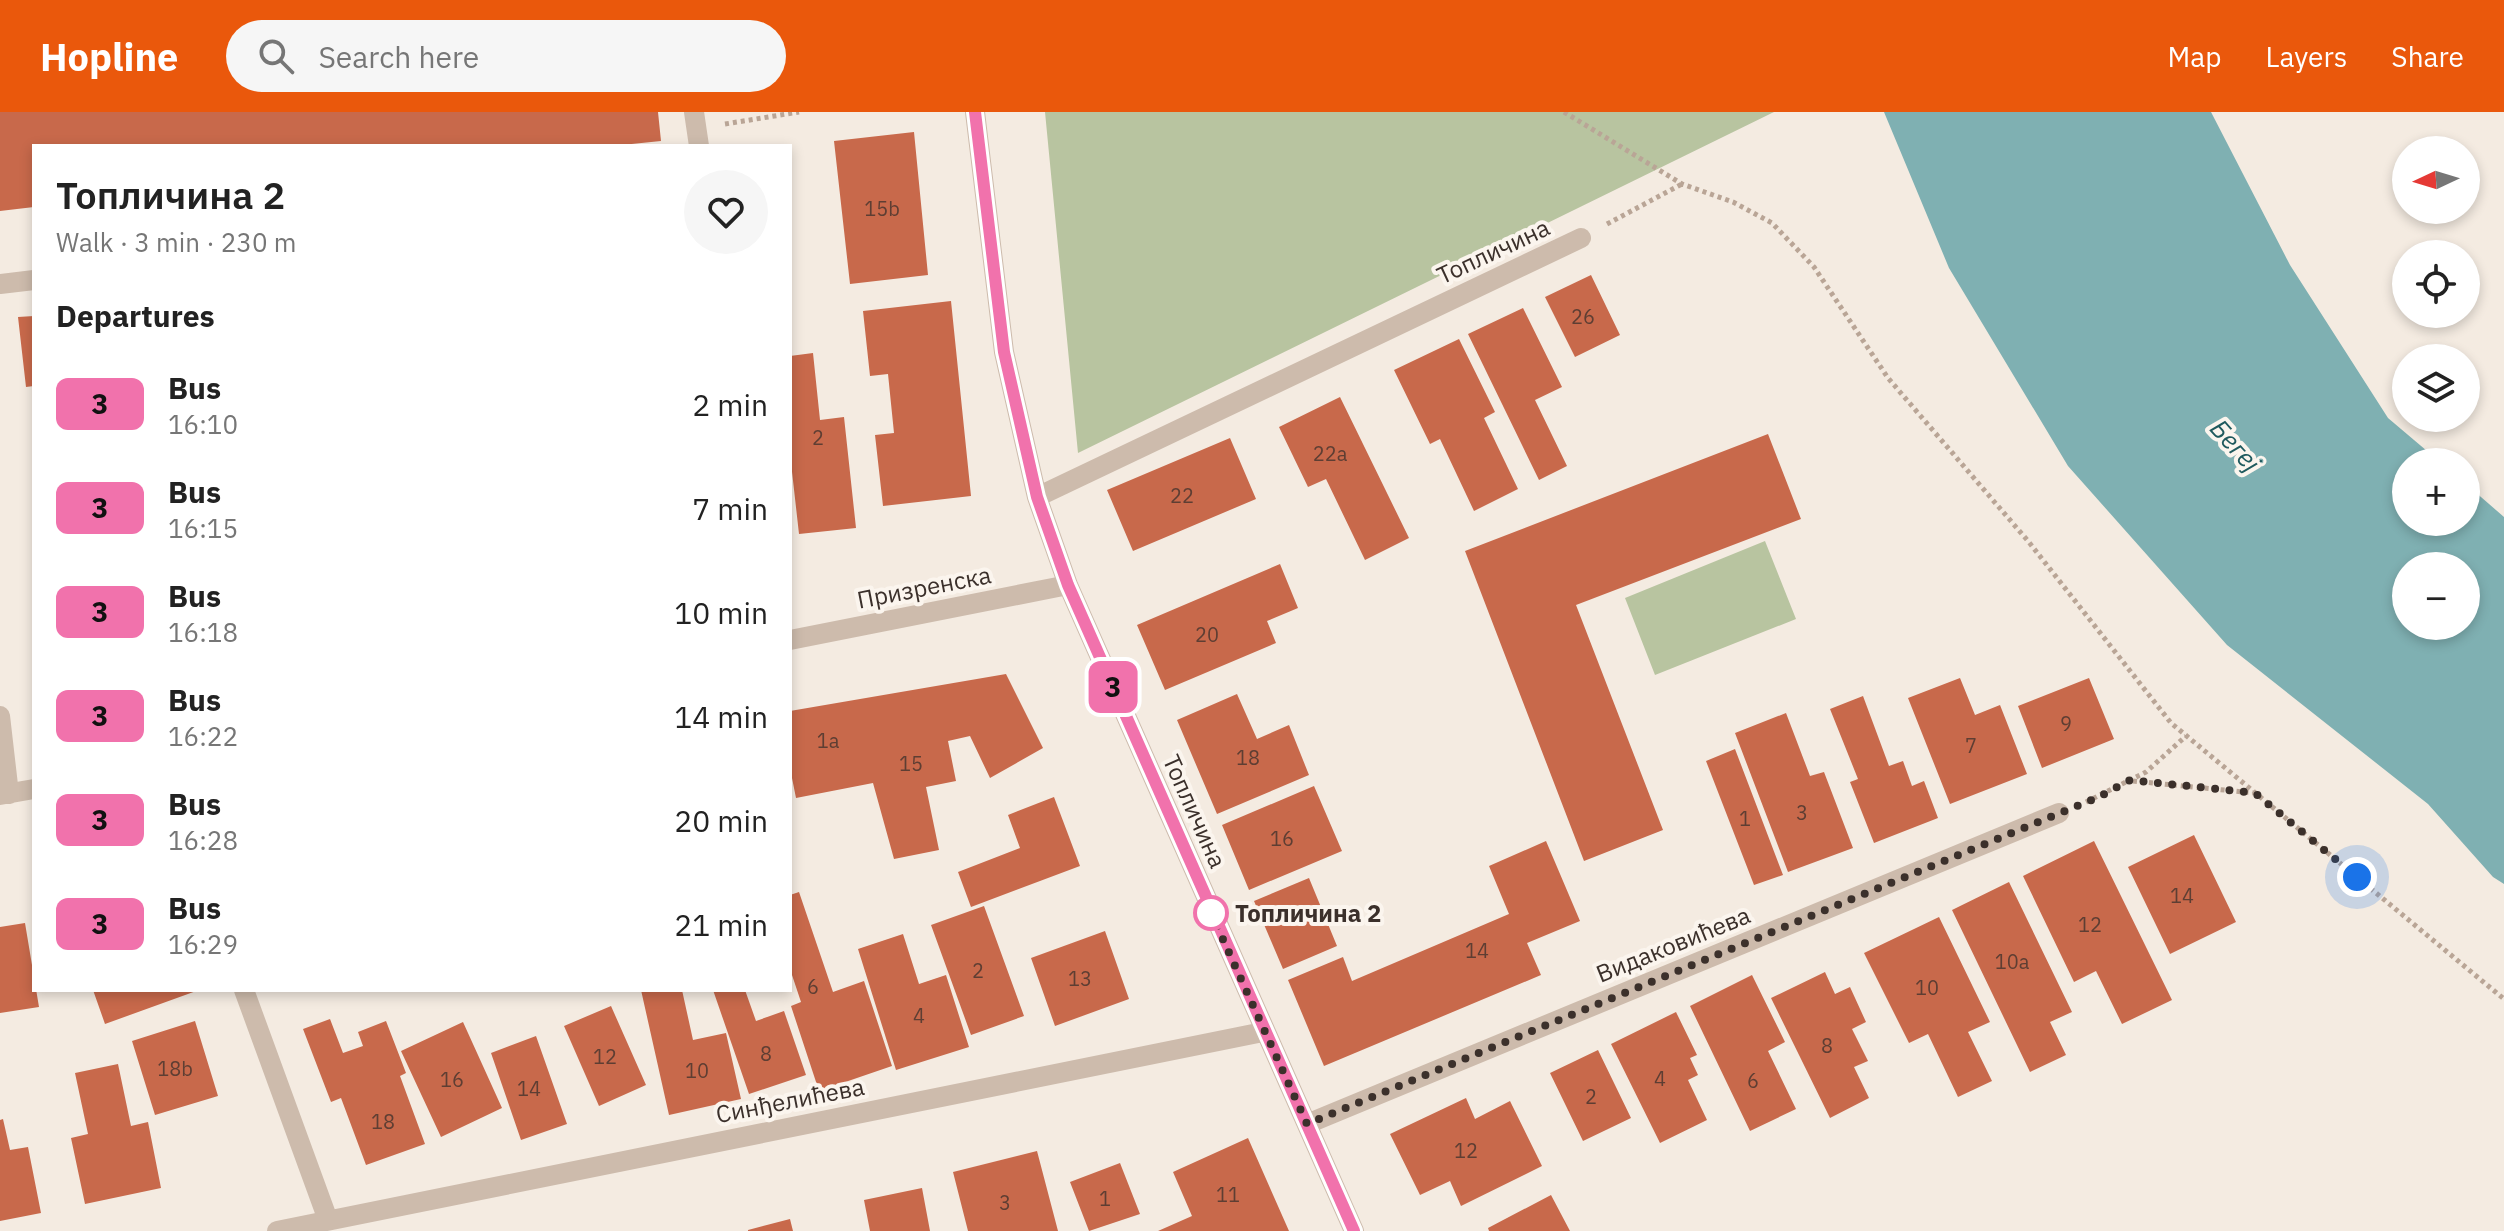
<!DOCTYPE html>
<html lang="en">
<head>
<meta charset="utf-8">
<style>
	:root { --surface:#fff; --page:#f6f6f6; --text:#222; --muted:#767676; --accent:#ea580c }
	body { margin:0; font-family:"IBM Plex Sans",sans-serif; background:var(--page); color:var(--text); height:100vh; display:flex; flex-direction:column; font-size:30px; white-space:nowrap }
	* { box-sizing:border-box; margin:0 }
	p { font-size:26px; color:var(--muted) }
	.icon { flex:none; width:44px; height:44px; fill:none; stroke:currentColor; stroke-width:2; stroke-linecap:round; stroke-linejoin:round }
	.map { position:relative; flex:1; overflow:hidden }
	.panel { position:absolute; left:32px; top:32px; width:760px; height:848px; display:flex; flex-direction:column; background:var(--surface); border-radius:0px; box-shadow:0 4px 12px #0003 }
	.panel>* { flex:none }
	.badge { padding:0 16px; border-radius:12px; font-size:28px; line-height:52px }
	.needle { width:52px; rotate:266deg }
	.fabs { position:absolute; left:2392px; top:24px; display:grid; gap:16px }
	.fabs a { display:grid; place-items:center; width:88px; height:88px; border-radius:50%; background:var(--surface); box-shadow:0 4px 12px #0003; font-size:40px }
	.you { position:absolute; width:40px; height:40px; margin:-20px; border:6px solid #fff; border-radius:50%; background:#1a73e8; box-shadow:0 0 0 12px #1a73e833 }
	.map>.badge { position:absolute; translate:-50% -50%; box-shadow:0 0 0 4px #fff }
	h2 { padding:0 24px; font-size:30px; line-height:72px }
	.round { display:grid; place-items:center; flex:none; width:84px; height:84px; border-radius:42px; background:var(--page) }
	.headline { display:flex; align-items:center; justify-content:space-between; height:136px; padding:0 24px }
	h1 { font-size:38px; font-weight:600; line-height:60px }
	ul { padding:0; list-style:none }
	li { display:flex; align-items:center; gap:24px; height:104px; padding:0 24px }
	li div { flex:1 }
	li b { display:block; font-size:30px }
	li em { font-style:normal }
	li .badge { min-width:88px; font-weight:700; text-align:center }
	header { display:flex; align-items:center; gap:48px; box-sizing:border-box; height:112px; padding:0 40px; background:var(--accent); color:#fff }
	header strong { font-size:38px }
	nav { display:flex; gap:44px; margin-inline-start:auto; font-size:28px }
	.search { width:560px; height:72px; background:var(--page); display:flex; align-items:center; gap:20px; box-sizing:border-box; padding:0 28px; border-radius:44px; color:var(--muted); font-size:30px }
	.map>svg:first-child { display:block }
	.green { fill:#b8c4a0 }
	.water { fill:#7fb0b2; fill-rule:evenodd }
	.building { fill:#c8694b }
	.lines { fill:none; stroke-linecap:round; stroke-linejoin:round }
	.path { stroke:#b9a596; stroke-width:5; stroke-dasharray:4 4; stroke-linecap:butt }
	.minor { stroke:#cdbbac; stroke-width:20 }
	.line-casing { stroke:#fff; stroke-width:18 }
	.line { stroke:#f172ac; stroke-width:12 }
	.walk { stroke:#3b302b; stroke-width:8; stroke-dasharray:0 14.4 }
	.stop-dot { fill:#fff; stroke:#f172ac; stroke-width:4 }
	.labels { text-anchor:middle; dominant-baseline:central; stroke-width:8; stroke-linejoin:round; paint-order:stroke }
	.number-label { font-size:20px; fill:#5e3e33 }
	.street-label { font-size:24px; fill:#3b302b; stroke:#fbf5ee }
	.stop-label { font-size:24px; font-weight:bold; fill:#3b302b; stroke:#fbf5ee; text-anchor:start }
	.water-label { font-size:26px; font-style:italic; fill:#1f5a5e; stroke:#fbf5ee }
</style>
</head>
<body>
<header>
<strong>Hopline</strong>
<div class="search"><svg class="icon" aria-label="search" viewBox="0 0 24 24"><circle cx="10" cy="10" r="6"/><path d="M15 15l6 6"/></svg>Search here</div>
<nav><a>Map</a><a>Layers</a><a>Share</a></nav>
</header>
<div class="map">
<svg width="2504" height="1119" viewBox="0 0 2504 1119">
	<rect width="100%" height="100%" fill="#f4ebe1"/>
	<!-- green -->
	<path class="green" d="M 1045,0 L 1774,0 L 1078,341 Z
		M 1765,429 L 1796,507 L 1655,563 L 1625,486 Z"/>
	<!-- water -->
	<path class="water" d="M 1884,0 L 2211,0 L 2290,153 L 2388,306 L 2440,350 L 2406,350 L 2406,410 L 2466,410 L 2466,372 L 2504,405 L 2504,772 L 2493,765 L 2428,692 L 2227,533 L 2068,354 L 1949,156 ZM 2406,454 L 2466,454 L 2466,514 L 2406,514 Z"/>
	<!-- building -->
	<path class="building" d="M 0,0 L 658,0 L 661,29 L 612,34 L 34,34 L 34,95 L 0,99 Z
		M 914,20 L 928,163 L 850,172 L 834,29 Z
		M 1591,163 L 1620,223 L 1575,245 L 1545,185 Z
		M 951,189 L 971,384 L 883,394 L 875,323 L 894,321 L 888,262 L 870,264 L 863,199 Z
		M 1523,196 L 1562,275 L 1535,288 L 1567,354 L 1539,368 L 1468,222 Z
		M 34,204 L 34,274 L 26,275 L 18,205 Z
		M 1459,227 L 1495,300 L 1484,306 L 1518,377 L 1474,399 L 1440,327 L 1430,332 L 1394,258 Z
		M 813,241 L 820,308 L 844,305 L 856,416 L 799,422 L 790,342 L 790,244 Z
		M 1340,285 L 1409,426 L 1365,448 L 1326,367 L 1308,375 L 1279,315 Z
		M 1768,322 L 1801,407 L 1576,493 L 1663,718 L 1584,749 L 1465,439 Z
		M 1230,326 L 1256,387 L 1133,439 L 1107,378 Z
		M 1280,452 L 1298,496 L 1267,509 L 1276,531 L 1165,578 L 1137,513 Z
		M 1006,562 L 1043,636 L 990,666 L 970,624 L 948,629 L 956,669 L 926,675 L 939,738 L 894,747 L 873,671 L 796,686 L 790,656 L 790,599 Z
		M 1960,566 L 1975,603 L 2000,593 L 2027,662 L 1950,692 L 1908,586 Z
		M 2089,566 L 2114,627 L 2042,656 L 2018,594 Z
		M 1237,582 L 1257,627 L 1289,613 L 1309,663 L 1217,702 L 1177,608 Z
		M 1863,584 L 1889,654 L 1903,649 L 1912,674 L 1924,669 L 1938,706 L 1874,731 L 1850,670 L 1858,667 L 1830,597 Z
		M 1786,601 L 1810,664 L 1824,660 L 1853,736 L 1788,760 L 1735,621 Z
		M 1735,637 L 1783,763 L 1754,773 L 1706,649 Z
		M 1314,674 L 1342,739 L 1249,778 L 1222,713 Z
		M 1054,685 L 1080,754 L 971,795 L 958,760 L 1020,736 L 1008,703 Z
		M 2194,723 L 2236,810 L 2170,842 L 2128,755 Z
		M 1546,729 L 1580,809 L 1527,831 L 1541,863 L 1324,954 L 1288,868 L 1343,845 L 1352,869 L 1509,802 L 1489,754 Z
		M 2094,729 L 2172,888 L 2122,912 L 2096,859 L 2074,870 L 2023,764 Z
		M 1309,766 L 1337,834 L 1283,857 L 1254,789 Z
		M 2009,770 L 2072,900 L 2050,910 L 2066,943 L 2030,960 L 1952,798 Z
		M 799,780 L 833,880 L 864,869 L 892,954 L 819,979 L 791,894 L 801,890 L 790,857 L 790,783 Z
		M 984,794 L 1024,904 L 971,923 L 931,813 Z
		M 1939,805 L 1990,910 L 1968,920 L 1992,969 L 1958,985 L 1928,922 L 1909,931 L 1864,841 Z
		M 25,811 L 39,895 L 0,901 L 0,815 Z
		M 1105,819 L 1129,887 L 1055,914 L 1031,846 Z
		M 903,822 L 919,872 L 946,863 L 969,935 L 896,958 L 858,837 Z
		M 1825,860 L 1835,882 L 1850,875 L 1866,910 L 1852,917 L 1868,949 L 1854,955 L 1869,986 L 1830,1006 L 1771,886 Z
		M 1752,863 L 1785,930 L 1768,939 L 1796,997 L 1750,1019 L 1690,894 Z
		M 93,878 L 199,878 L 105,912 Z
		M 641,878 L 682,878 L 693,928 L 726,921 L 741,987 L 669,1003 Z
		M 713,878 L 745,878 L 756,909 L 784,899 L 806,963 L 749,982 Z
		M 611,894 L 646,973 L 599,994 L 564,914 Z
		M 1676,900 L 1697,943 L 1690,946 L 1698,963 L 1688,968 L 1707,1008 L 1660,1031 L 1611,932 Z
		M 330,907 L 343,941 L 363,934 L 358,920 L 386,909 L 406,961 L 400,964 L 425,1032 L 366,1053 L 341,986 L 331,990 L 303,917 Z
		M 195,909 L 218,984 L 155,1003 L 132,929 Z
		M 463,910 L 502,996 L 441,1025 L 401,939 Z
		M 536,924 L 567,1012 L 521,1028 L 491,941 Z
		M 1598,938 L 1631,1006 L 1583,1029 L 1550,961 Z
		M 118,952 L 131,1014 L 148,1010 L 161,1076 L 85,1092 L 71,1026 L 88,1022 L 75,961 Z
		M 1466,986 L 1475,1007 L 1510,989 L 1542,1054 L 1461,1094 L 1450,1069 L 1420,1083 L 1390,1022 Z
		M 3,1007 L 10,1038 L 28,1035 L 41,1101 L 0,1109 L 0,1008 Z
		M 1248,1026 L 1289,1119 L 1158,1119 L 1192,1104 L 1173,1060 Z
		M 1037,1039 L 1058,1119 L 968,1119 L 953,1060 Z
		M 1120,1051 L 1140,1102 L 1089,1119 L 1070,1070 Z
		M 922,1076 L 930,1119 L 870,1119 L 864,1088 Z
		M 1551,1083 L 1570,1119 L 1489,1119 L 1488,1116 Z
		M 790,1107 L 793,1119 L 748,1119 L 748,1118 Z"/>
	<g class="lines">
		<!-- path -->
		<path class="path" d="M 1564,0 L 1682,72 L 1733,90 L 1772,111 L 1814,155 L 1888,266 L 2028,429 L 2171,611 L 2504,887
			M 725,12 L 799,0
			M 1607,112 L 1682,72
			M 2133,669 L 2254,681
			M 2086,690 L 2146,660 L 2186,624"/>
		<!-- minor -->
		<path class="minor" d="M 694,0 L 699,34
			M 975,0 L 1004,240 L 1037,385 L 1068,473 L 1354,1119
			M 0,172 L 34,168
			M 1037,385 L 1581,126
			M 790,528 L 1068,473
			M 0,604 L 9,682
			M 0,683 L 34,677
			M 244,878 L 328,1108
			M 1307,1012 L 2059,701
			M 277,1119 L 1263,920"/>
	</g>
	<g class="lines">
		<!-- line casing -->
		<g class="line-casing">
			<path id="line" d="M 975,0 L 1004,240 L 1037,385 L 1068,473 L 1354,1119"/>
		</g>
		<!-- line -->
		<use href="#line" class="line"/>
		<!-- walk -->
		<path class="walk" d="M 1211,801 L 1307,1012 L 2099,685 L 2130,668 L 2255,681 L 2357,765"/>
	</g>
	<!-- markers -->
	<circle class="stop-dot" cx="1211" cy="801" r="16"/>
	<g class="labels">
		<!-- number labels -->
		<g class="number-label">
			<text x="882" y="96">15b</text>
			<text x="1583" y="204">26</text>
			<text x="818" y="325">2</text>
			<text x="1330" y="341">22a</text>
			<text x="1182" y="383">22</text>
			<text x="1207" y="522">20</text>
			<text x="2066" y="611">9</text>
			<text x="828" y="628">1a</text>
			<text x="1971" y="633">7</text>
			<text x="1248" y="645">18</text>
			<text x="911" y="651">15</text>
			<text x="1802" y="700">3</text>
			<text x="1745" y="706">1</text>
			<text x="1282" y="726">16</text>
			<text x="2182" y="783">14</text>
			<text x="2090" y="812">12</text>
			<text x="1477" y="838">14</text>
			<text x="2012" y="849">10a</text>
			<text x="978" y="858">2</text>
			<text x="1080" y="866">13</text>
			<text x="813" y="874">6</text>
			<text x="1927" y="875">10</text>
			<text x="919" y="903">4</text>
			<text x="1827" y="933">8</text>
			<text x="766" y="941">8</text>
			<text x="605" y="944">12</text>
			<text x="175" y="956">18b</text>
			<text x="697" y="958">10</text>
			<text x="1660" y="966">4</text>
			<text x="452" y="967">16</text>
			<text x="1753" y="968">6</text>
			<text x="529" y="976">14</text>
			<text x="1591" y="984">2</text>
			<text x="383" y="1009">18</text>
			<text x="1466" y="1038">12</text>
			<text x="1228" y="1082">11</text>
			<text x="1105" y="1086">1</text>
			<text x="1005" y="1090">3</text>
		</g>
		<!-- street labels -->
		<g class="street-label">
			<text transform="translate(1493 139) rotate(-25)">Топличина</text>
			<text transform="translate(924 475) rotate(-11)">Призренска</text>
			<text transform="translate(1195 699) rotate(66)">Топличина</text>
			<text transform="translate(1673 832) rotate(-22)">Видаковићева</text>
			<text transform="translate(790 988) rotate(-11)">Синђелићева</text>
		</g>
		<!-- stop labels -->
		<g class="stop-label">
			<text x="1235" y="801">Топличина 2</text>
		</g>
		<!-- water labels -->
		<g class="water-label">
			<text transform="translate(2236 333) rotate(48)">Бегеј</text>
		</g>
	</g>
</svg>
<div class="fabs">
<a><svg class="needle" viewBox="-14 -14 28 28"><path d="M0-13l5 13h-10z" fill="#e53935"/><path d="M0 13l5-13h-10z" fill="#767676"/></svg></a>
<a><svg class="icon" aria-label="locate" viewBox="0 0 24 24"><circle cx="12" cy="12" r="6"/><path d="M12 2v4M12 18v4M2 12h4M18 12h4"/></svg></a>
<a><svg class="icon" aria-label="layers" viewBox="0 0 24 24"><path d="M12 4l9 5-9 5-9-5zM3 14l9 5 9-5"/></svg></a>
<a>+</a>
<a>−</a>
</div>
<div class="you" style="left:2357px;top:765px"></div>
<b class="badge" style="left:1113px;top:575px;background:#f172ac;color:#111">3</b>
<section class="panel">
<div class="headline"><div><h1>Топличина 2</h1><p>Walk · 3 min · 230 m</p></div><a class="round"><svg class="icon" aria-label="heart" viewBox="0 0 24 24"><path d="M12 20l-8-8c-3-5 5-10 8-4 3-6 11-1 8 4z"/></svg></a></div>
<h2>Departures</h2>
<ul>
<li><span class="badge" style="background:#f172ac;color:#111">3</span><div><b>Bus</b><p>16:10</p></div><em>2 min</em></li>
<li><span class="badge" style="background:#f172ac;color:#111">3</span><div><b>Bus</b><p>16:15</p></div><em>7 min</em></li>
<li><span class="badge" style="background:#f172ac;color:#111">3</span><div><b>Bus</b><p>16:18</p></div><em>10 min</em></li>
<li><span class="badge" style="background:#f172ac;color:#111">3</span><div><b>Bus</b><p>16:22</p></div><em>14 min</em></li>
<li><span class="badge" style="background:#f172ac;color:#111">3</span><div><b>Bus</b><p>16:28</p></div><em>20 min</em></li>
<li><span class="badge" style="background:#f172ac;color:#111">3</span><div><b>Bus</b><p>16:29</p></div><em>21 min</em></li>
</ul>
</section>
</div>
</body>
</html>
